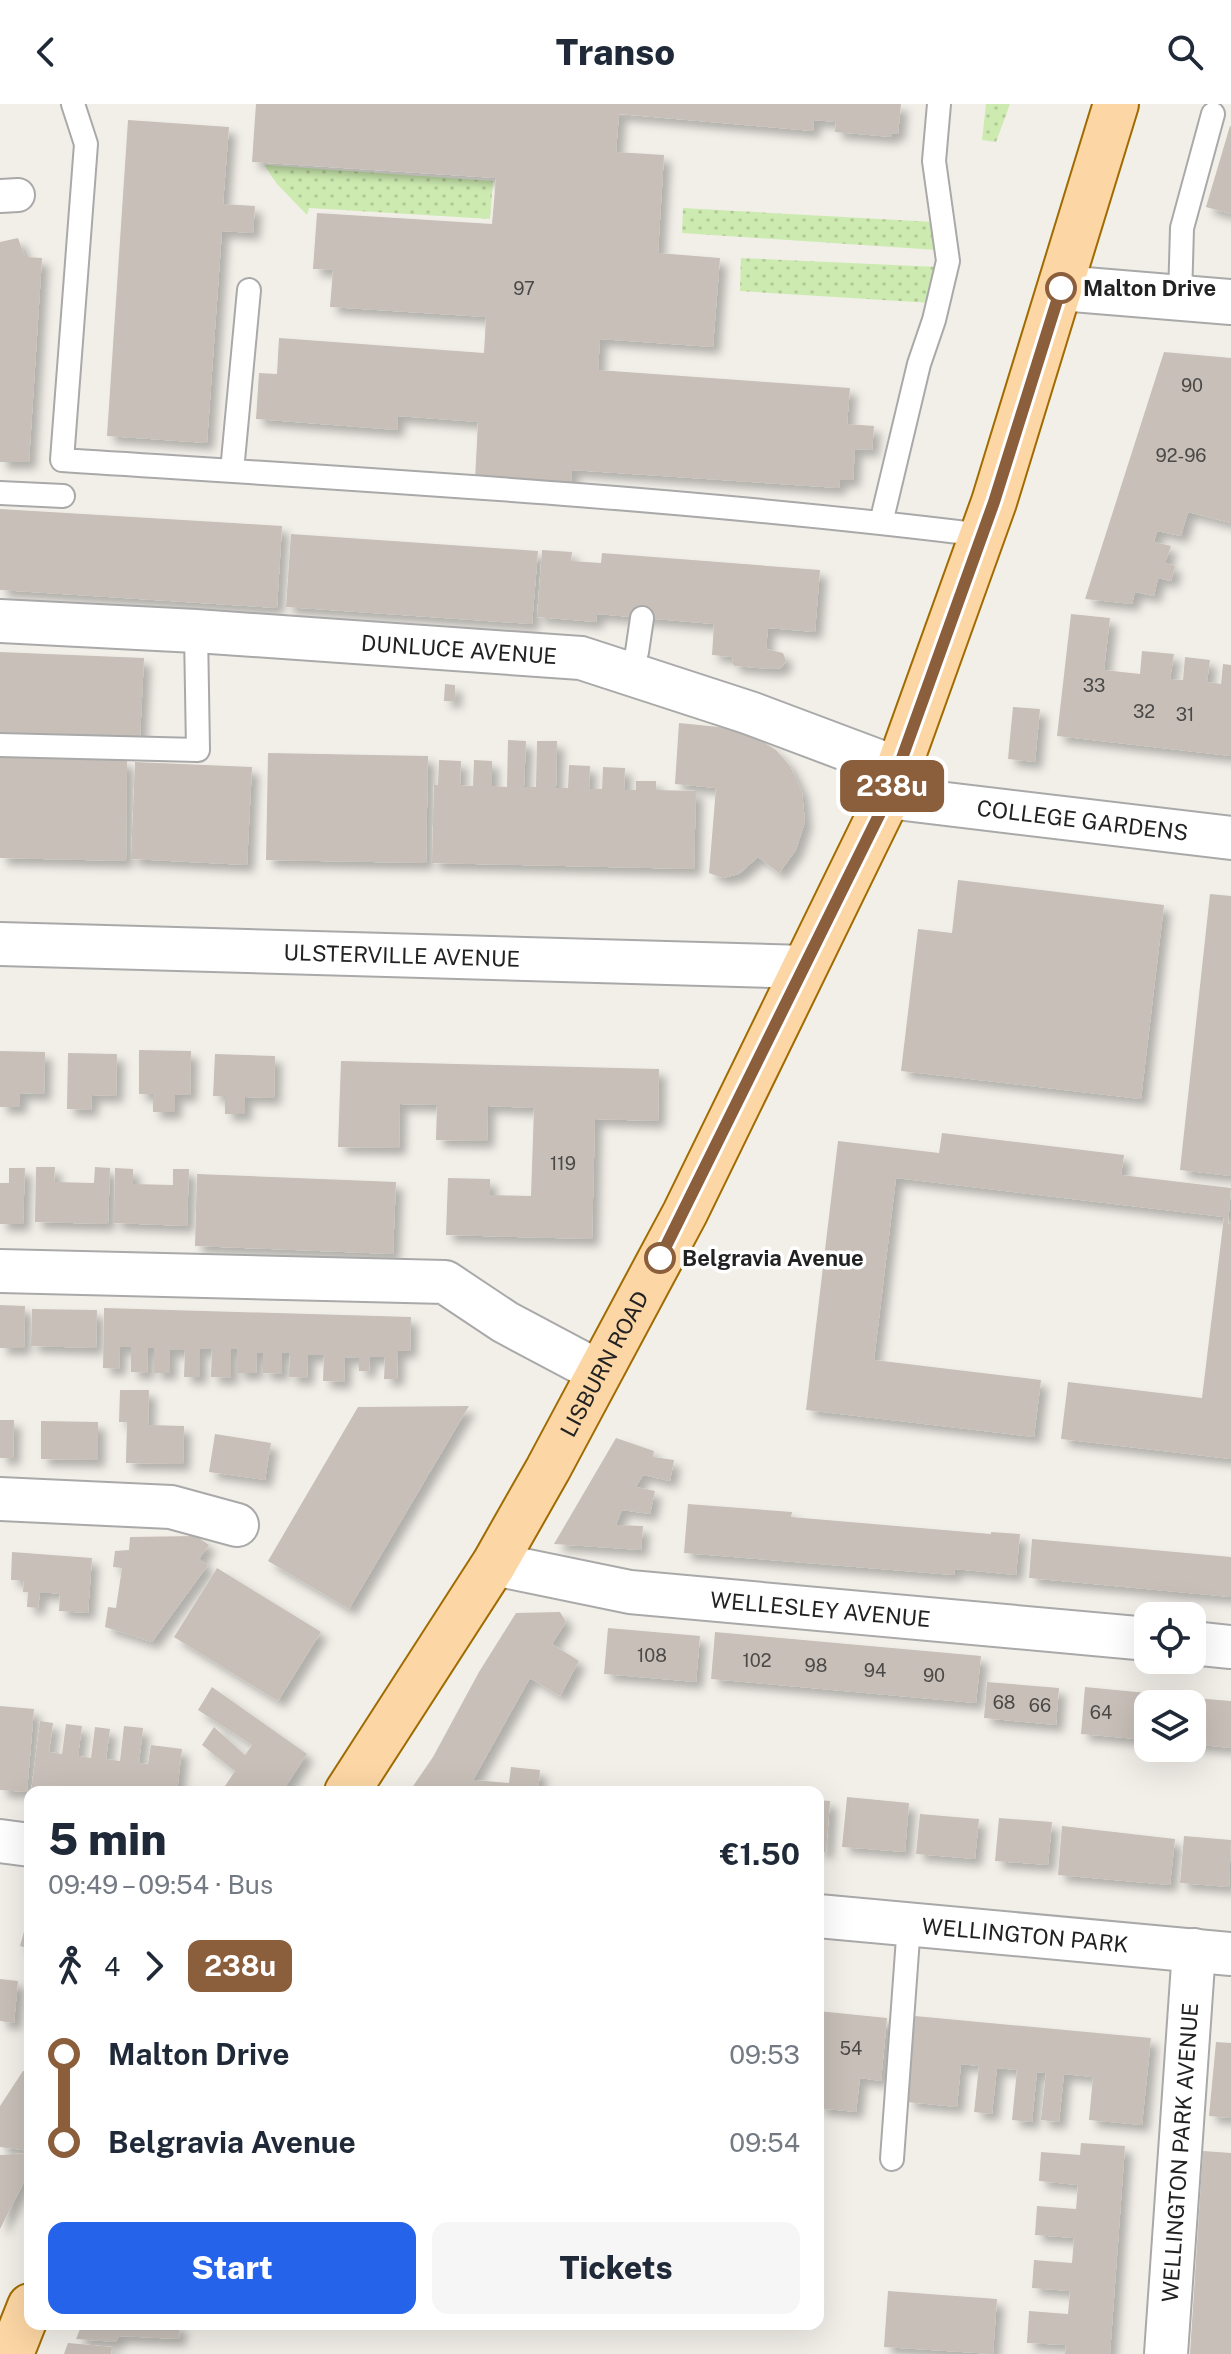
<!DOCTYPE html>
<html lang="en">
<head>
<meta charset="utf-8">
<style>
	:root { --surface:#fff; --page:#f6f6f7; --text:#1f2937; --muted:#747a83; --accent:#2563eb }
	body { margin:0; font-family:"Public Sans",sans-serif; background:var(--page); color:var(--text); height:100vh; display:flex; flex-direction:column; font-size:30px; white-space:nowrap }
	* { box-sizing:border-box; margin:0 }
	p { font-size:26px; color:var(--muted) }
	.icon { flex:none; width:44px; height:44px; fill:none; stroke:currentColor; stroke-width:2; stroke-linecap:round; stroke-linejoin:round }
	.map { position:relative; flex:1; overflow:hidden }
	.drawer { position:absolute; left:24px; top:1682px; width:800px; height:544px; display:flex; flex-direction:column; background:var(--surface); border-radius:16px; box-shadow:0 8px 32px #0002 }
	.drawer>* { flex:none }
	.badge { padding:0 16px; border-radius:12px; font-size:28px; line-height:52px }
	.controls { position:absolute; left:1134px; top:1498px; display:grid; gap:16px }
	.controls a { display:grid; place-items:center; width:72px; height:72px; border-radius:16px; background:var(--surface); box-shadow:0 8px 32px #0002; font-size:40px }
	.map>.badge { position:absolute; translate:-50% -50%; box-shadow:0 0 0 4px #fff }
	.legs { display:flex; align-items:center; gap:12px; height:88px; padding:0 24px; font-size:26px }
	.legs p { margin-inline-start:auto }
	.head { display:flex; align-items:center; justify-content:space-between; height:136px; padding:0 24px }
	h1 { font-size:44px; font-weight:800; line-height:60px }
	.button { display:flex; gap:16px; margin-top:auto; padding:16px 24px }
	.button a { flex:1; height:92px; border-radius:16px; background:var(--accent); color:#fff; font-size:32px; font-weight:800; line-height:92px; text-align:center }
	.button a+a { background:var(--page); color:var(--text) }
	ul { padding:0 24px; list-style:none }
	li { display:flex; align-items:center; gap:28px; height:88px; font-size:30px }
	li i { display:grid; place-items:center; width:12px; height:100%; margin:0 10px; background:currentColor }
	li i::after { content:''; width:20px; height:20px; margin:-10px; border:6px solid; border-radius:50%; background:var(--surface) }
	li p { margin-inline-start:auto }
	li:first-child i { background:linear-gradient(#0000 50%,currentColor 0) }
	li:last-child i { background:linear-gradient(currentColor 50%,#0000 0) }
	header { display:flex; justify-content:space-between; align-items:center; height:104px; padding:0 24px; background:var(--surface); font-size:36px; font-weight:800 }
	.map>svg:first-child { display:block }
	.grass { fill:url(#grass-dots) }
	.building { fill:#c7bfb8; filter:url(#shadow) }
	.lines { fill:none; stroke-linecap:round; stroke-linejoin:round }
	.service-casing { stroke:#a9a9a9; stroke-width:26 }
	.pedestrian-casing { stroke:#a9a9a9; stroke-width:36 }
	.minor-casing { stroke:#a9a9a9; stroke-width:46 }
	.tertiary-casing { stroke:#a9a9a9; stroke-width:48 }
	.primary-casing { stroke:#a06b00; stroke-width:48 }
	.service { stroke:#fff; stroke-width:22 }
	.pedestrian { stroke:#fff; stroke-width:32 }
	.minor { stroke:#fff; stroke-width:42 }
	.tertiary { stroke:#fff; stroke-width:44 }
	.primary { stroke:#fcd6a4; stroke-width:44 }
	.line-1-casing { stroke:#fff; stroke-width:18 }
	.line-1 { stroke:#8b5e3c; stroke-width:12 }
	.stop-1-dot { fill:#fff; stroke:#8b5e3c; stroke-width:4 }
	.labels { text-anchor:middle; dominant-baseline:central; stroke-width:7; stroke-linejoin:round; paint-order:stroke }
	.number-label { font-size:18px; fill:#4b4948 }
	.stop-label { font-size:22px; font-weight:bold; fill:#222; stroke:#fff; text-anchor:start }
	.street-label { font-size:22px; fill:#222; stroke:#fff }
</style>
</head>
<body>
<header><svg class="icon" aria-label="back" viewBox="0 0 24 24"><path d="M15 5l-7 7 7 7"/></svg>Transo<svg class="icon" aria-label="search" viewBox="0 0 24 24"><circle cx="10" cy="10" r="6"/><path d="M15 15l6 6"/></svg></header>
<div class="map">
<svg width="1231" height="2250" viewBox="0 0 1231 2250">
	<defs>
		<pattern id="grass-dots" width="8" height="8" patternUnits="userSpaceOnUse" patternTransform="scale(2)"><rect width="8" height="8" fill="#cdebb0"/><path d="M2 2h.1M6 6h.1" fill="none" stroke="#b0c997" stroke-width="1.8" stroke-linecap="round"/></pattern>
		<filter id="shadow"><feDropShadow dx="7" dy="7" stdDeviation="4" flood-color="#0004"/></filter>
	</defs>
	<rect width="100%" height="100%" fill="#f2efe9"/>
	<!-- grass -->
	<path class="grass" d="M 986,0 L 1010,0 L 996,38 L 982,36 Z
		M 264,61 L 493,77 L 490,115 L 309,104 L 307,111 L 277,80 Z
		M 683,104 L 934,118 L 937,146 L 682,129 Z
		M 741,154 L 938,163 L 932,199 L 740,187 Z"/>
	<!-- building -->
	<path class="building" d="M 256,0 L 901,0 L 898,30 L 892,29 L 892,33 L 835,28 L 836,18 L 814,16 L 813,27 L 619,10 L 616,48 L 664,51 L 658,149 L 720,154 L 713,243 L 600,235 L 598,266 L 850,284 L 847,320 L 874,322 L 872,346 L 855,345 L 853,376 L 840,376 L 839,384 L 572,366 L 571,383 L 475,376 L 478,318 L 398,312 L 397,326 L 256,315 L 259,269 L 277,270 L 279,234 L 484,249 L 486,213 L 330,203 L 333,166 L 313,165 L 317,109 L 492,120 L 496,74 L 252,58 Z
		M 128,16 L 229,23 L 223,100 L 255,102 L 253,129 L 222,127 L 207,339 L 107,332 Z
		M 1230,22 L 1231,22 L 1231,110 L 1206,103 Z
		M 18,134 L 25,153 L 42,154 L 29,358 L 0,358 L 0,138 Z
		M 1164,248 L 1231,254 L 1231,419 L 1188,408 L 1181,432 L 1157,427 L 1154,438 L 1171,442 L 1165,459 L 1175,462 L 1171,477 L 1158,474 L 1154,492 L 1135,488 L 1132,500 L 1085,495 Z
		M 0,405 L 282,422 L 277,504 L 0,486 Z
		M 291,430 L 538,447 L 532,520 L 286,503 Z
		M 542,446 L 572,448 L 571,457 L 601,459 L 602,449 L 820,466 L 815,528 L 768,524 L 766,545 L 783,549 L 786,557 L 781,564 L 771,565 L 735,562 L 732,559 L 733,553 L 712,551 L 714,520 L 597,510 L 596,518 L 537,513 Z
		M 1071,510 L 1110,514 L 1104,566 L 1140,570 L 1142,547 L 1174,550 L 1170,575 L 1183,576 L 1185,553 L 1210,556 L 1207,578 L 1221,580 L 1223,560 L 1231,561 L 1231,652 L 1057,632 Z
		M 0,548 L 144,554 L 140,634 L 0,628 Z
		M 445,580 L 455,581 L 455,597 L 444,597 Z
		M 1013,603 L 1040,605 L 1035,658 L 1008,655 Z
		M 679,619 L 719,623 L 754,632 L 776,646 L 790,662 L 802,688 L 805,718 L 796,746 L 779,769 L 758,753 L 739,770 L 723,774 L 709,769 L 716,684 L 675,680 Z
		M 508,636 L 526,637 L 524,683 L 536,683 L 537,637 L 557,637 L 556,684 L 568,684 L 569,661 L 590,662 L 589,685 L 602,685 L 603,663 L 625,664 L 624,686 L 636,686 L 636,677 L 656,677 L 656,686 L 696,687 L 694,765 L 432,759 L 434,681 L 438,681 L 439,656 L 461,657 L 460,681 L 467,682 L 473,682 L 474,656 L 492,657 L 492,682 L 507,683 Z
		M 268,649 L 428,652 L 426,759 L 266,756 Z
		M 0,653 L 127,656 L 126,757 L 0,754 Z
		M 135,658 L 252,663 L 247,761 L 131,755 Z
		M 958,776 L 1164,801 L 1141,995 L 901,967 L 918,825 L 952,829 Z
		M 1210,790 L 1231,792 L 1231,1072 L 1180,1066 Z
		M 139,946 L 191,947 L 190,991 L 175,991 L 175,1008 L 153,1008 L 153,990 L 139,990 Z
		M 0,947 L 45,948 L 44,990 L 20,989 L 20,1003 L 0,1003 Z
		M 68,949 L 117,950 L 116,992 L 92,991 L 91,1006 L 67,1005 Z
		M 215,950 L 275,952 L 274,994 L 245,993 L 245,1010 L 225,1010 L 225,992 L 213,992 Z
		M 341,957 L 659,965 L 658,1017 L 595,1015 L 592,1135 L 446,1131 L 448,1074 L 490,1075 L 490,1091 L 531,1092 L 534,1004 L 488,1002 L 487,1037 L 436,1036 L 437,1001 L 400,1000 L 399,1044 L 338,1043 Z
		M 942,1029 L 1124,1051 L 1121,1071 L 1231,1084 L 1228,1120 L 1231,1120 L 1231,1355 L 1061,1335 L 1068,1278 L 1202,1294 L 1224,1113 L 896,1074 L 874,1256 L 1041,1276 L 1034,1333 L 806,1306 L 838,1037 L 939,1049 Z
		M 36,1063 L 55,1063 L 54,1078 L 94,1079 L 95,1063 L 110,1064 L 108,1120 L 35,1118 Z
		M 9,1064 L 25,1064 L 23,1120 L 0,1120 L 0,1079 L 9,1079 Z
		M 115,1064 L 133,1065 L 133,1080 L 173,1081 L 173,1065 L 189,1065 L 187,1122 L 114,1119 Z
		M 197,1070 L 396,1078 L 393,1150 L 195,1142 Z
		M 0,1201 L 25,1202 L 24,1244 L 0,1244 Z
		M 104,1204 L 411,1213 L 410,1247 L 398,1247 L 397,1275 L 384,1275 L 385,1253 L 370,1253 L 369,1267 L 359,1267 L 359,1254 L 345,1253 L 344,1278 L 323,1277 L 324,1251 L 308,1251 L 307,1274 L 289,1273 L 290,1249 L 282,1249 L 282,1270 L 263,1269 L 263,1249 L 257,1249 L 256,1269 L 237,1269 L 237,1245 L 231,1245 L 231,1274 L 211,1273 L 212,1245 L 200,1245 L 200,1273 L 184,1273 L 185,1246 L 170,1246 L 170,1269 L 154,1269 L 154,1244 L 148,1244 L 147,1269 L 131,1268 L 131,1243 L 120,1243 L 119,1265 L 103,1264 Z
		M 32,1205 L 97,1206 L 96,1244 L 31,1242 Z
		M 120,1286 L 149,1286 L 148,1321 L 184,1322 L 183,1360 L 126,1359 L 127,1318 L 119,1318 Z
		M 469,1302 L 349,1505 L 268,1457 L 358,1303 Z
		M 0,1316 L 14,1316 L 13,1354 L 0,1354 Z
		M 41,1317 L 98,1318 L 98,1356 L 41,1355 Z
		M 215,1330 L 271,1339 L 265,1376 L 209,1368 Z
		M 616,1334 L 654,1347 L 653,1353 L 674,1356 L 670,1377 L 643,1371 L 636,1383 L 655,1387 L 650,1410 L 622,1406 L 616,1421 L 643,1422 L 641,1446 L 554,1440 Z
		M 688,1400 L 792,1408 L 791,1413 L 991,1430 L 991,1428 L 1020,1430 L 1016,1471 L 955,1465 L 954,1471 L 684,1449 Z
		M 196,1432 L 209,1441 L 199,1455 L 208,1461 L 152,1538 L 105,1523 L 108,1503 L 116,1504 L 122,1464 L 113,1463 L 115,1447 L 129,1446 L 130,1433 Z
		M 1032,1435 L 1231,1453 L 1231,1493 L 1029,1474 Z
		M 12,1448 L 92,1454 L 88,1509 L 59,1507 L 60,1490 L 51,1489 L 40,1489 L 38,1504 L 27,1503 L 28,1488 L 23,1488 L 24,1476 L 11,1476 Z
		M 217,1464 L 321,1528 L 278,1597 L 174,1533 Z
		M 560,1508 L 566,1518 L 552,1540 L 579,1557 L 560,1592 L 530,1574 L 473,1676 L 509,1679 L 511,1663 L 540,1666 L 538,1688 L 409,1688 L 433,1653 L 479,1568 L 516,1509 Z
		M 608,1524 L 700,1532 L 696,1578 L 604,1570 Z
		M 715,1528 L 981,1552 L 976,1599 L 711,1575 Z
		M 987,1578 L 1059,1584 L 1056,1621 L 984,1614 Z
		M 212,1583 L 307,1650 L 282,1688 L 221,1688 L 235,1667 L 202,1641 L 214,1623 L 245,1651 L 252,1641 L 198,1606 Z
		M 1085,1583 L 1157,1590 L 1156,1600 L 1148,1600 L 1148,1636 L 1081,1630 Z
		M 1181,1593 L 1231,1597 L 1231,1644 L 1192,1640 L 1192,1600 L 1180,1600 Z
		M 0,1602 L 34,1605 L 27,1688 L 0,1686 Z
		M 40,1617 L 53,1619 L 49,1648 L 62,1650 L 66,1620 L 82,1622 L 78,1652 L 91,1654 L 95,1623 L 110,1625 L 106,1655 L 120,1657 L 124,1622 L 143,1624 L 139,1659 L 148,1660 L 151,1641 L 182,1645 L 177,1688 L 31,1688 Z
		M 847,1693 L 909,1699 L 905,1748 L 842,1743 Z
		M 818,1696 L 830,1697 L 826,1748 L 818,1747 Z
		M 920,1710 L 979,1715 L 975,1755 L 916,1750 Z
		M 999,1714 L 1052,1718 L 1048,1761 L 995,1757 Z
		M 1062,1722 L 1175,1735 L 1170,1781 L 1058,1771 Z
		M 1184,1732 L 1231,1736 L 1229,1783 L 1180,1779 Z
		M 29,1810 L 30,1810 L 30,1845 L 20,1842 Z
		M 0,1875 L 18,1877 L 14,1919 L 0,1917 Z
		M 818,1907 L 887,1914 L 881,1977 L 860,1974 L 856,2008 L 818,2004 Z
		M 915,1912 L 1151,1934 L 1142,2021 L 1089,2016 L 1093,1973 L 1064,1970 L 1059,2018 L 1041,2016 L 1046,1969 L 1037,1968 L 1032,2018 L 1012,2016 L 1017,1966 L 997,1964 L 992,2010 L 974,2008 L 979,1962 L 961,1960 L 957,2003 L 907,1998 Z
		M 1216,1938 L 1231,1939 L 1231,2014 L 1209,2012 Z
		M 30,1966 L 30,2047 L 0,2043 L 0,2002 L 23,1967 Z
		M 1081,2039 L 1125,2042 L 1110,2250 L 1065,2250 L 1066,2241 L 1027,2239 L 1029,2207 L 1068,2210 L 1070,2187 L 1032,2184 L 1034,2156 L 1072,2159 L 1074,2134 L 1035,2131 L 1037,2102 L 1076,2105 L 1078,2081 L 1039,2077 L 1041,2048 L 1080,2051 Z
		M 1203,2047 L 1231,2049 L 1231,2250 L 1190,2250 Z
		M 30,2049 L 30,2066 L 0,2125 L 0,2051 Z
		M 888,2187 L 997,2195 L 993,2250 L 884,2243 Z
		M 82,2220 L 180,2220 L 179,2235 L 119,2232 L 116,2238 L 76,2235 Z
		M 68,2239 L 112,2243 L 111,2250 L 64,2250 Z"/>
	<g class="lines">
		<!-- service casing -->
		<g class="service-casing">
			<path id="service" d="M 73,0 L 86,40 L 62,356 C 369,376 677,393 983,431
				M 1180,194 L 1182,124 L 1213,10
				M 232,367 L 249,186
				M 0,389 L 63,392
				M 881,419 L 919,260 L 934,216 L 948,157 L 934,57 L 939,0
				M 629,568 L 637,548 L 642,514
				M 0,641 L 198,646 L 196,527
				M 892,2055 L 909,1820"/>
		</g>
		<!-- pedestrian casing -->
		<g class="pedestrian-casing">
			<path id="pedestrian" d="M 0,92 L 18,91"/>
		</g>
		<!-- minor casing -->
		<g class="minor-casing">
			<g id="minor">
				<path id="s1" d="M 0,517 L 196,527 L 581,554 L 750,609 L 899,665"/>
				<path id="s2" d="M 888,693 L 1231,734"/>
				<path id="s3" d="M 0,840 L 805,863"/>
				<path d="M 0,1167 L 445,1178 L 505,1218 L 599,1268"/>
				<path d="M 0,1395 L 171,1403 L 237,1421"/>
				<path id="s4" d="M 494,1460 L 630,1488 L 1148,1535"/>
				<path d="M 1192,1539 L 1231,1543"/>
				<path d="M 0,1737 L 30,1741"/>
				<path id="s5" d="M 818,1812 L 1231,1850"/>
				<path id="s6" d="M 1166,2250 L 1194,1846"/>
			</g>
		</g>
		<!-- tertiary casing -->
		<g class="tertiary-casing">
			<path id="tertiary" d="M 1061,184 L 1231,198"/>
		</g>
		<!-- primary casing -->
		<g class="primary-casing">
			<g id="primary">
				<path id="s7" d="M 347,1688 L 494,1460 L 548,1365 L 685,1109 L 888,693 L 994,398 L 1116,0"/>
				<path d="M 11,2250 L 30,2202"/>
			</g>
		</g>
		<!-- service -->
		<use href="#service" class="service"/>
		<!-- pedestrian -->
		<use href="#pedestrian" class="pedestrian"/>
		<!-- minor -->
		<use href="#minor" class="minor"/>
		<!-- tertiary -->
		<use href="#tertiary" class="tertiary"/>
		<!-- primary -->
		<use href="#primary" class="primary"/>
	</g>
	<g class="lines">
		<!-- line-1 casing -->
		<g class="line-1-casing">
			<path id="line-1" d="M 660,1154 L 888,693 L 994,398 L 1061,184"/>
		</g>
		<!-- line-1 -->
		<use href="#line-1" class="line-1"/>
	</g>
	<!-- markers -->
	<g class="stop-1-dot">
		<circle cx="1061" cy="184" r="14"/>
		<circle cx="660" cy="1154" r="14"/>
	</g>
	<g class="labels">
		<!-- number labels -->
		<g class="number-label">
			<text x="524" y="184">97</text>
			<text x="1192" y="281">90</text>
			<text x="1181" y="351">92-96</text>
			<text x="1094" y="581">33</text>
			<text x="1144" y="607">32</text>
			<text x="1185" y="610">31</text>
			<text x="563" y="1059">119</text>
			<text x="652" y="1551">108</text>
			<text x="757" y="1556">102</text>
			<text x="816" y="1561">98</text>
			<text x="875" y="1566">94</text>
			<text x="934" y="1571">90</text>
			<text x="1004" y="1598">68</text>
			<text x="1040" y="1601">66</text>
			<text x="1101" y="1608">64</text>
			<text x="851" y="1944">54</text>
		</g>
		<!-- stop labels -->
		<g class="stop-label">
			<text x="1083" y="184">Malton Drive</text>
			<text x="682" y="1154">Belgravia Avenue</text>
		</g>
		<!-- street labels -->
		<g class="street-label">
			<text stroke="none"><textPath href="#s1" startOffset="460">DUNLUCE AVENUE</textPath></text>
			<text stroke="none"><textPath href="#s2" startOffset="196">COLLEGE GARDENS</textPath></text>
			<text stroke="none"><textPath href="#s3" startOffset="402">ULSTERVILLE AVENUE</textPath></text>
			<text stroke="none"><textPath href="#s7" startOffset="500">LISBURN ROAD</textPath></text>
			<text stroke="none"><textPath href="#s4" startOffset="330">WELLESLEY AVENUE</textPath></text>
			<text stroke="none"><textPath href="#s5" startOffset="208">WELLINGTON PARK</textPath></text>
			<text stroke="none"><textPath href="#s6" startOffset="202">WELLINGTON PARK AVENUE</textPath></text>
		</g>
	</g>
</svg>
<div class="controls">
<a><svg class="icon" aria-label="locate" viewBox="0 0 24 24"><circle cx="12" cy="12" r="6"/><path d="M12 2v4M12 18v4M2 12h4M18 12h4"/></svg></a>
<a><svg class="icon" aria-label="layers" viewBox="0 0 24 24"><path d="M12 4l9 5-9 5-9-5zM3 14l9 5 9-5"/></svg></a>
</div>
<b class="badge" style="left:892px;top:682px;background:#8b5e3c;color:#fff">238u</b>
<section class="drawer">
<div class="head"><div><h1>5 min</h1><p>09:49 – 09:54 · Bus</p></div><b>€1.50</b></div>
<div class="legs"><svg class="icon" aria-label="walk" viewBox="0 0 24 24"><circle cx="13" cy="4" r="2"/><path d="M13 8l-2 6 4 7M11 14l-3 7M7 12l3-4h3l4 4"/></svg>4<svg class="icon" aria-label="forward" viewBox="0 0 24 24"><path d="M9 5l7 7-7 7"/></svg><b class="badge" style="background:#8b5e3c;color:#fff">238u</b></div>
<ul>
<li><i style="color:#8b5e3c"></i><b>Malton Drive</b><p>09:53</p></li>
<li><i style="color:#8b5e3c"></i><b>Belgravia Avenue</b><p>09:54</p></li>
</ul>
<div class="button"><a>Start</a><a>Tickets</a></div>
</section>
</div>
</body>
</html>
